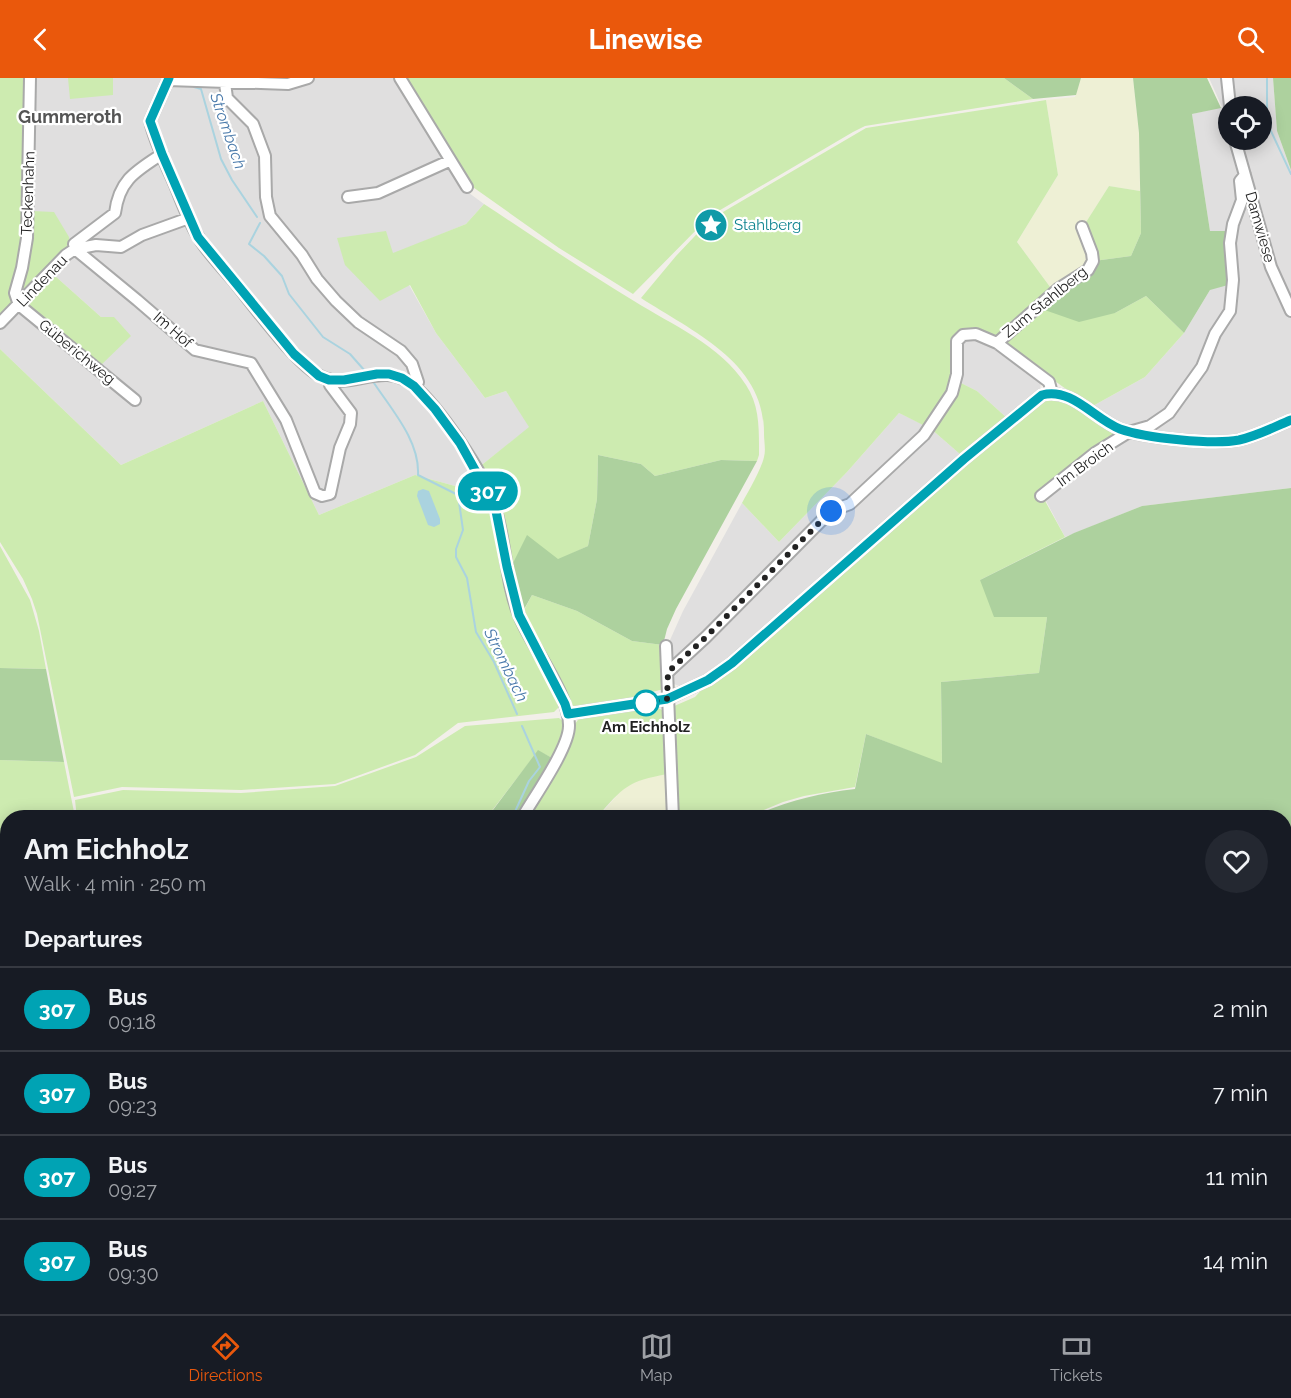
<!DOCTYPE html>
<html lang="en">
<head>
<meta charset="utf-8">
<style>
	:root { --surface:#171b24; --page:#242831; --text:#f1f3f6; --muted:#9ea1a6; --line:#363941; --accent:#ea580c }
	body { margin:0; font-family:Raleway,sans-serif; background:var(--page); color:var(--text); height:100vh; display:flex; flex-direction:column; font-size:22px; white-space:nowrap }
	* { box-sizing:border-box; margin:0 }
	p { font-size:20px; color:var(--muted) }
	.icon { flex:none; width:33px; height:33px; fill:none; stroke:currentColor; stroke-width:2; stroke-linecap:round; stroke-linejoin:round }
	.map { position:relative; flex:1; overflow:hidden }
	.sheet { position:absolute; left:0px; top:732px; width:1292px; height:504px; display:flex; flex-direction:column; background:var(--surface); border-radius:24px 24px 0 0; box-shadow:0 3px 15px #0003 }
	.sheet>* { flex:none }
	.badge { padding:0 12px; border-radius:20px; font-size:21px; line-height:39px }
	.fabs { position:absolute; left:1218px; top:18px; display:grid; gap:12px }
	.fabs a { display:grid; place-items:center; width:54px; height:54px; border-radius:50%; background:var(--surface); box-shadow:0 3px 15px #0003; font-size:30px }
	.you { position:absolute; width:30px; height:30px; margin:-15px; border:4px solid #fff; border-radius:50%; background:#1a73e8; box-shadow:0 0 0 9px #1a73e833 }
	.map>.badge { position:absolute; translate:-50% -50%; box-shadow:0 0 0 3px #fff }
	h2 { padding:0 24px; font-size:22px; line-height:54px }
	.round { display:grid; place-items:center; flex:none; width:63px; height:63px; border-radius:32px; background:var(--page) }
	.overview { display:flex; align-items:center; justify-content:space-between; height:102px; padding:0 24px }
	h1 { font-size:28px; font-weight:700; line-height:45px }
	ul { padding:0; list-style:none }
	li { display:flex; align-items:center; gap:18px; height:84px; padding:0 24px; border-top:2px solid var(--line) }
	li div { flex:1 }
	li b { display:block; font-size:22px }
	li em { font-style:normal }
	li .badge { min-width:66px; font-weight:700; text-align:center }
	header { display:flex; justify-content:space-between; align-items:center; height:78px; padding:0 24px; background:var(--accent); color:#fff; font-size:27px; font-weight:700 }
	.dock { display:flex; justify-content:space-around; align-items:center; height:84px; border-top:2px solid var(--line); background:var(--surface); font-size:16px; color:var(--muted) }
	.dock a { display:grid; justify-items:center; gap:3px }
	.dock .on { color:var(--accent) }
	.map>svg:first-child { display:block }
	.residential { fill:#e0dfdf; fill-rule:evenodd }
	.farmland { fill:#eef0d5 }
	.grass { fill:#cdebb0 }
	.forest { fill:#add19e }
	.water { fill:#aad3df }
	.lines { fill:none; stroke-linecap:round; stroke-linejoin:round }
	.stream { stroke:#aad3df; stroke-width:2 }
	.minor-casing { stroke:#a9a9a9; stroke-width:14 }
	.minor { stroke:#fff; stroke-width:10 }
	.line-casing { stroke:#fff; stroke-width:14 }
	.line { stroke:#00a3b4; stroke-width:9 }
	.walk { stroke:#222; stroke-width:6; stroke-dasharray:0 10.8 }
	.stop-dot { fill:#fff; stroke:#00a3b4; stroke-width:3 }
	.labels { text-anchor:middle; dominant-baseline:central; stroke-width:4.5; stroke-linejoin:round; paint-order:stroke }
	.street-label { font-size:15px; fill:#222; stroke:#fff }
	.culture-label { font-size:15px; fill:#0d838f; stroke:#fff; text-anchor:start }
	.stop-label { font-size:15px; font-weight:bold; fill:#222; stroke:#fff }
	.water-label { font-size:16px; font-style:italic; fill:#4a7aab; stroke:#fff }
	.quarter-label { font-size:18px; font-weight:bold; fill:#555; stroke:#fff }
</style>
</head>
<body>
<header><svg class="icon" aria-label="back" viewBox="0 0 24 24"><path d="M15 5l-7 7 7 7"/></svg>Linewise<svg class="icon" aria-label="search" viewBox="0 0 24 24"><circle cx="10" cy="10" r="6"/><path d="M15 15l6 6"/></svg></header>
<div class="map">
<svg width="1291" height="1236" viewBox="0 0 1291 1236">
	<rect width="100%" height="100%" fill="#f2efe9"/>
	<!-- residential -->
	<path class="residential" d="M 33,0 L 394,0 L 450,92 L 465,112 L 484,126 L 466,146 L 393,176 L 337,160 L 409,207 L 436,255 L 485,320 L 506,313 L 530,349 L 455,408 L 415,397 L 319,437 L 263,323 L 121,387 L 0,271 L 0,248 L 18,233 L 101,239 L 54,197 L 73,178 L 32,133 Z
		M 1209,0 L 1273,0 L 1277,53 L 1291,92 L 1291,410 L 1142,428 L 1065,459 L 1045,421 L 1039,424 L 1038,421 L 1096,377 L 1142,353 L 1111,342 L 1091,329 L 1145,299 L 1184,255 L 1210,212 L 1227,153 L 1210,153 L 1192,36 L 1222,29 ZM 1228,28 L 1262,28 L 1262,62 L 1228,62 Z
		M 963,260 L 987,263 L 1041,303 L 1040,312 L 1007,340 L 977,313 L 959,304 L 958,273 Z
		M 899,335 L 930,350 L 961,377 L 730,581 L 701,600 L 682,609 L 674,606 L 669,576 L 670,562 L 683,533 L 742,425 L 779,464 L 847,394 Z
		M 1291,1141 L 1291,1236 L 1126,1236 L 1129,1228 L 1284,1228 L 1284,1146 Z
		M 618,1228 L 852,1228 L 857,1233 L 856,1236 L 616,1236 Z
		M 117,1229 L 214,1229 L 221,1236 L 117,1236 Z"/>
	<!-- farmland -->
	<path class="farmland" d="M 1081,0 L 1133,0 L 1139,55 L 1140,113 L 1109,108 L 1082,151 L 1091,183 L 1053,213 L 1017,164 L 1058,97 L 1046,22 L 1075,19 Z
		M 668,696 L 671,739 L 597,740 L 623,711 L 641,700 Z"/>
	<!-- grass -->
	<path class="grass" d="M 0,0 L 27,0 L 25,160 L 15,227 L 0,241 Z
		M 68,0 L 113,0 L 113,17 L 70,21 Z
		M 403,0 L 1004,0 L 1033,21 L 865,48 L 853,54 L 710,138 L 633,216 L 559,170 L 470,107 Z
		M 1046,22 L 1058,97 L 1017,164 L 1053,213 L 1001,258 C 983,260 983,244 960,255 L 950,314 L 927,349 L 899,335 L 847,394 L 779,464 L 742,425 C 749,412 761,392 764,379 C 766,372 764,363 764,356 C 765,284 693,254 641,220 L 676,178 L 711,141 L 866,50 Z
		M 1109,108 L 1140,113 L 1141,155 L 1131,178 L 1094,183 L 1083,149 Z
		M 484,126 C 534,159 583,192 634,223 C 672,247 721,267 746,307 C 760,328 759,352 759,377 L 757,383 L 721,382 L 655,398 L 641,386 L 598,377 L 597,421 L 588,468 L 558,482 L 511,489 L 478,390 L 529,349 L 506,313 L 485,320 L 436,255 L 410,207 L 380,223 L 345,187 L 337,160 L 386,153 L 393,175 L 466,146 Z
		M 32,133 L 54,134 L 69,159 L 70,168 L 19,218 Z
		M 54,197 L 101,239 L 114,239 L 131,258 L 100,288 L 24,227 Z
		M 1146,218 L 1184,255 L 1145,299 L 1091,329 L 1009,270 L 1005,263 L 1036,229 L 1115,235 Z
		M 0,271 L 121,387 L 263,323 L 319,437 L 415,397 L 455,408 L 473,394 L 490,424 L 501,488 L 515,538 L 560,628 L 554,634 L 458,645 L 415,677 L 335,706 L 241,712 L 122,709 L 74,719 L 37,536 L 32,521 L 23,501 L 0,464 Z
		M 959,304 L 977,313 L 1007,340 L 961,377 L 930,350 Z
		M 1058,319 L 1073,326 L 1116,352 L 1118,357 L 1036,418 L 1039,424 L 1044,421 L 1065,459 L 980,502 L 1047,539 L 1039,595 L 941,604 L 942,686 L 866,656 L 855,709 L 804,718 L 783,724 L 747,739 L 675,739 L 672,629 L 695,619 L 705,608 L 1040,322 Z
		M 0,468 L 30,522 L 39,553 L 46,591 L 0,590 Z
		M 532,517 L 577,533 L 632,563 L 663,567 L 664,611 L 640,617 L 632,623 L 578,631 L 569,625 L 522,536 Z
		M 654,628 L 666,634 L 668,696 C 627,703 624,709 597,739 L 525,740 L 573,649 L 580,639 Z
		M 559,640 L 565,645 L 563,663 L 552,680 L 538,673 L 487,739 L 77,740 L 75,722 L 123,712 L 241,715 L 335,708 L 416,679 L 465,648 Z
		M 0,682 L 64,684 L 75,739 L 8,740 L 7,918 L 0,913 Z
		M 1291,1002 L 1291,1142 L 1284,1146 L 1284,1005 Z
		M 0,1133 L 7,1133 L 8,1228 L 117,1229 L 117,1236 L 0,1236 Z
		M 852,1229 L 947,1229 L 931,1236 L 856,1236 L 857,1233 Z
		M 962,1229 L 1129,1229 L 1126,1236 L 966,1236 Z"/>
	<!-- forest -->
	<path class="forest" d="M 1004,0 L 1081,0 L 1076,17 L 1033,21 Z
		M 1133,0 L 1207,0 L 1221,30 L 1192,36 L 1210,153 L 1227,153 L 1228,207 L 1210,212 L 1184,255 L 1146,218 L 1115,235 L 1079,244 L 1036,229 L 1094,183 L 1131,178 L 1141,155 L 1139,55 Z
		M 1273,0 L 1291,0 L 1291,92 L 1277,53 Z
		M 598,377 L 641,386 L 655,398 L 721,382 L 757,383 L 676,531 L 667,551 L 663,567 L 632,563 L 577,533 L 532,517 L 522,535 L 511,489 L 527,457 L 558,481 L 588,468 L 597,421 Z
		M 1291,410 L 1291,1002 L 1284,1005 L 1284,740 L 751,739 C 784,724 818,715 855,711 L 866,656 L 942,685 L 941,604 L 1039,595 L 1047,539 L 994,539 L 980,502 L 1074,455 L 1142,428 Z
		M 0,590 L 46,591 L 64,684 L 0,682 Z
		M 538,672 L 552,680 L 516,739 L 487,740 Z
		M 0,913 L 8,918 L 7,1133 L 0,1133 Z
		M 947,1228 L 962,1229 L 966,1236 L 931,1236 Z
		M 214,1229 L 618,1229 L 616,1236 L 221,1236 Z"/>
	<!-- water -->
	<path class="water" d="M 423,411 L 429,413 L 440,441 L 440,446 L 434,449 L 428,447 L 417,418 L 418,413 Z"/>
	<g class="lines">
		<!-- stream -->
		<path class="stream" d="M 1267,0 L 1267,32 L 1271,44 L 1270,51 L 1291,96
			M 194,9 L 201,11 L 221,81 L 232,102 L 257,139
			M 260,145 L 249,166 L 264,178 L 282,198 L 289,216 L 323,259 L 350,276 L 365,293
			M 372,302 C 390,330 420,362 418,397 L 458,417 L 463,452 L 456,471 L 456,479 L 467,500 L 476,554 L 494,584 L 517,636
			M 510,740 L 513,738 L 529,703 L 540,689 L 522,648
			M 213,1228 L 220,1236
			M 1092,1236 L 1093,1228"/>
		<!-- minor casing -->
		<g class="minor-casing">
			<path id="minor" d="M 30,0 L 27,160 L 22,190 L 15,215 L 19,227 L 135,322
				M 169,0 L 150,43 C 155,65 166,86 175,107 C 182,124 189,144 199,160 C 208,175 222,189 233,202 C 252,225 297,288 322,299 C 353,313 382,282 413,307 C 439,329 483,394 494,426 C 506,462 505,502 519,537 C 531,568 570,617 569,648 C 569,670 534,719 522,740
				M 400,0 L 467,109
				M 1227,0 L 1230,28
				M 168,2 L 288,6 L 308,0
				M 225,5 L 227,20 L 253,46 L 265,78 L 266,119 L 270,138 L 302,177 L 317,201 L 336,223 L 358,244 L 401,273 L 412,286 L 418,304 L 414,308
				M 1235,62 L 1271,189 L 1291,233
				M 162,76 C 136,93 119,102 115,135 L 74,166 L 75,171 L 137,222 L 195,272 L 251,285 L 286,342 L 315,415 L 322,418 L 330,416 L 340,370 L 350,346 L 351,335 L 330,307 L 329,302
				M 348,119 L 378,115 L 449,83
				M 0,245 L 66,177 L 75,171 L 96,167 L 121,169 L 142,157 L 189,140
				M 997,265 L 1058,211 L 1088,192 L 1093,183 L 1092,175 L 1082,149
				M 1041,418 L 1095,375 L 1129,354 L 1150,348 L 1169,335 L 1202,289 L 1215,256 L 1230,233 L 1233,202 L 1230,165 L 1233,146 L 1242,122 L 1240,103 L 1245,97
				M 666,568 L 673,740
				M 668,594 L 706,559 L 831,433 L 850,426 L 924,357 L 952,315 L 957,296 L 957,263 L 963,257 L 976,256 L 997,265 L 1049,304 L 1052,315
				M 568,636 L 667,621 L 708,602 L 732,585 L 964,381 L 1042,317 C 1072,309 1094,341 1120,351 C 1144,360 1214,367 1239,362 C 1257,358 1274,349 1291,342
				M 1284,1199 L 1291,1196
				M 174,1228 L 176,1236
				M 655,1236 L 660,1228
				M 756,1236 L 762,1231
				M 1194,1236 L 1213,1228"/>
		</g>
		<!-- minor -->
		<use href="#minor" class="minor"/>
	</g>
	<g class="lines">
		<!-- line casing -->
		<g class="line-casing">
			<path id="line" d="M 169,0 L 150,43 L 162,76 L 198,159 L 294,276 L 319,298 L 329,302 L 344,302 L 377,296 L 389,296 L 402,300 L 414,308 L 435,331 L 460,365 L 495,428 L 507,489 L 519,537 L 565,626 L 568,636 L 667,621 L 708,602 L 732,585 L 964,381 L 1042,317 C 1072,309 1094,341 1120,351 C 1145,360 1213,367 1239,362 C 1257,358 1274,349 1291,342"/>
		</g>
		<!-- line -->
		<use href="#line" class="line"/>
		<!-- walk -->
		<path class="walk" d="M 646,625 L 667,621 L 668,594 L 706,559 L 831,433"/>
	</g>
	<!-- icons -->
	<defs>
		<g id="sight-disc" transform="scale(1.725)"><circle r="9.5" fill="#0f9aa8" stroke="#fff"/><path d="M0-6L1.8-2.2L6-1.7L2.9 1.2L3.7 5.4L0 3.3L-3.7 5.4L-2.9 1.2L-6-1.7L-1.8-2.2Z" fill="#fff"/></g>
	</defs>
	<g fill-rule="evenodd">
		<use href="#sight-disc" x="711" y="147"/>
	</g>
	<!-- markers -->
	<circle class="stop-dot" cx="646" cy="625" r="12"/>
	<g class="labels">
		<!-- street labels -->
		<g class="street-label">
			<text transform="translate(28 115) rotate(-88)">Teckenhahn</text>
			<text transform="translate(1260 149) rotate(74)">Damwiese</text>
			<text transform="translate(42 203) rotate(-46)">Lindenau</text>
			<text transform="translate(1045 224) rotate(-39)">Zum Stahlberg</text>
			<text transform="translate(173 252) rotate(41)">Im Hof</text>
			<text transform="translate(77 274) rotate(39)">Güberichweg</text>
			<text transform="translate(1085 386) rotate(-36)">Im Broich</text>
		</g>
		<!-- culture labels -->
		<g class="culture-label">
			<text x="734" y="147">Stahlberg</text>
		</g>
		<!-- stop labels -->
		<g class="stop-label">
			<text x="646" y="649">Am Eichholz</text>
		</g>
		<!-- water labels -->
		<g class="water-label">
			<text transform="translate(228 53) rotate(71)">Strombach</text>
			<text transform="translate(506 587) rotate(64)">Strombach</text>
		</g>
		<!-- quarter labels -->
		<g class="quarter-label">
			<text x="70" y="38">Gummeroth</text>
		</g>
	</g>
</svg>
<div class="fabs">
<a><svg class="icon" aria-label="locate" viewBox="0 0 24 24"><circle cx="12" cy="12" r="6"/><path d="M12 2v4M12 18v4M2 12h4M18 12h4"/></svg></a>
</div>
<div class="you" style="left:831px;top:433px"></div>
<b class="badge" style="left:488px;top:413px;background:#00a3b4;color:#fff">307</b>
<section class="sheet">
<div class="overview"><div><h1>Am Eichholz</h1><p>Walk · 4 min · 250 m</p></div><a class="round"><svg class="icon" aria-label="heart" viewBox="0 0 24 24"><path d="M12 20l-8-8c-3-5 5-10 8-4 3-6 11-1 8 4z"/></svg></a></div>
<h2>Departures</h2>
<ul>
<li><span class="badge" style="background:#00a3b4;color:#fff">307</span><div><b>Bus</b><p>09:18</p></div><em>2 min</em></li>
<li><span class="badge" style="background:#00a3b4;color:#fff">307</span><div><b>Bus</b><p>09:23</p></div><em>7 min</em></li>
<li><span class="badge" style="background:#00a3b4;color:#fff">307</span><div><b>Bus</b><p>09:27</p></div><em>11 min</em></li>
<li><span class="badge" style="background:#00a3b4;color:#fff">307</span><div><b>Bus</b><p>09:30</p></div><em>14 min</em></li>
</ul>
</section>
</div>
<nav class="dock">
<a class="on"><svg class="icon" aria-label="directions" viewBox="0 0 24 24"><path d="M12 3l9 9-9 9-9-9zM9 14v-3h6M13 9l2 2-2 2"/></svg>Directions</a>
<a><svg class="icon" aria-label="map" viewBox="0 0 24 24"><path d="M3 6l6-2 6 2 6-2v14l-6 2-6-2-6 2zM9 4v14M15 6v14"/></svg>Map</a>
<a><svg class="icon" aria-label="tickets" viewBox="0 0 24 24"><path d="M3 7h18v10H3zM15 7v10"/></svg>Tickets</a>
</nav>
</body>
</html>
